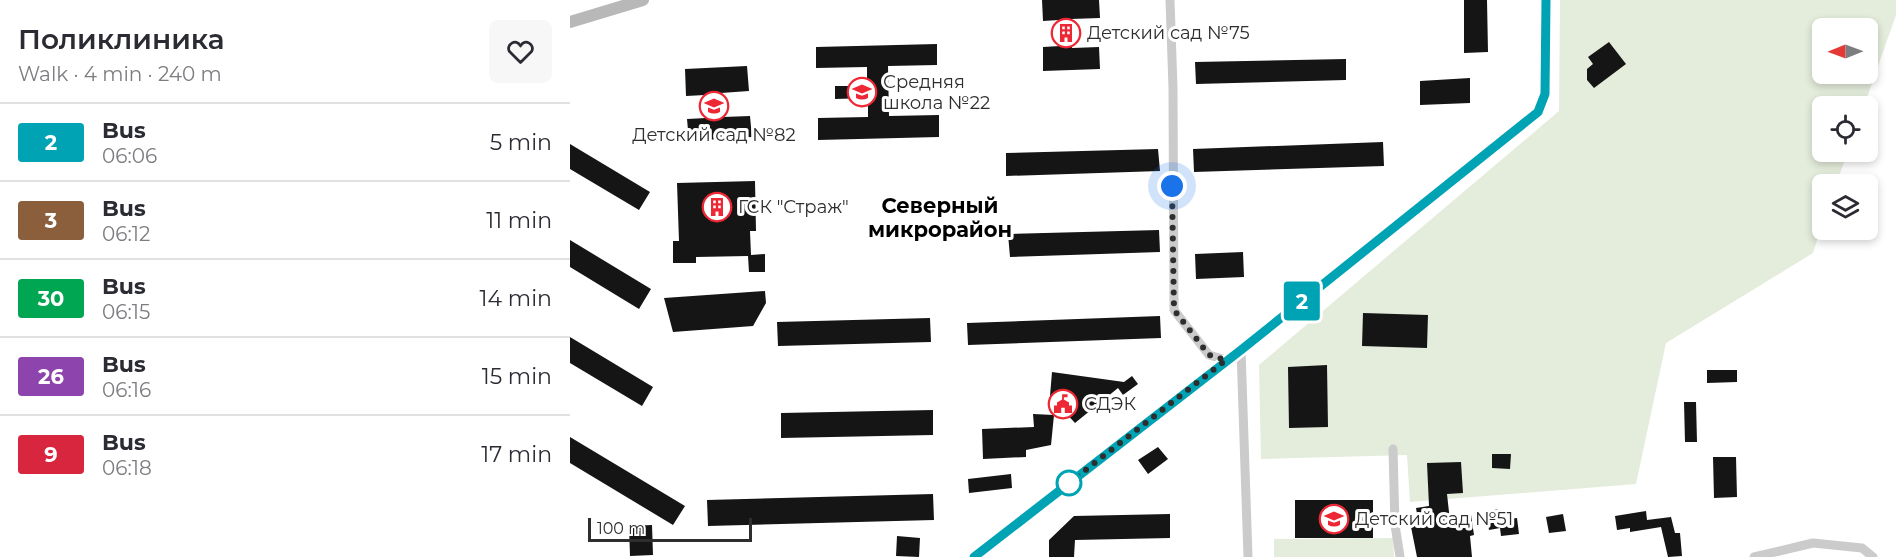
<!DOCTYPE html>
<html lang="en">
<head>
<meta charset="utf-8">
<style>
	:root { --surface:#fff; --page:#f7f7f7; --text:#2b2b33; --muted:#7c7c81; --line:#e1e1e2 }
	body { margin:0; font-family:Montserrat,sans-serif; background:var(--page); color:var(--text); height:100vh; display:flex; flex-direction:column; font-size:22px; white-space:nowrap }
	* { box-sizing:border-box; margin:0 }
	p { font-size:20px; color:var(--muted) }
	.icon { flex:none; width:33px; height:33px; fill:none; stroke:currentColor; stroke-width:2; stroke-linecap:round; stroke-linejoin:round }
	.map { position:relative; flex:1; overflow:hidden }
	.details { display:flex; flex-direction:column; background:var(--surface); width:570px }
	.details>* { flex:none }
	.badge { padding:0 12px; border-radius:4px; font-size:21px; line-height:39px }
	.needle { width:39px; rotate:269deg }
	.buttons { position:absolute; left:1242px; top:18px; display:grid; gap:12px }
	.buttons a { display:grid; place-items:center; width:66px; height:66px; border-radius:9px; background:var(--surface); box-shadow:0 3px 9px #0003; font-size:30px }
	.scale { position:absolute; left:18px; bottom:15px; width:164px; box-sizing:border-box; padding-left:6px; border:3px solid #2e2e2e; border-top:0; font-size:16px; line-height:21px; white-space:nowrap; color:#2e2e2e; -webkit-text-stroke:4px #fff; paint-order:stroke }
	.you { position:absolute; width:30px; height:30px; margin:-15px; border:4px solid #fff; border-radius:50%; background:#1a73e8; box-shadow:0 0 0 9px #1a73e833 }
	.map>.badge { position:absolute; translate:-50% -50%; box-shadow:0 0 0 3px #fff }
	.round { display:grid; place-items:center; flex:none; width:63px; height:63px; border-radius:9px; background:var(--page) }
	.head { display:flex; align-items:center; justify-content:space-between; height:102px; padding:0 18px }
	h1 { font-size:28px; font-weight:600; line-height:45px }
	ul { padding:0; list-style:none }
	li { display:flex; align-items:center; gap:18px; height:78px; padding:0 18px; border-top:2px solid var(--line) }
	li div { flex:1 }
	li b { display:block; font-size:22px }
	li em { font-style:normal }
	li .badge { min-width:66px; font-weight:700; text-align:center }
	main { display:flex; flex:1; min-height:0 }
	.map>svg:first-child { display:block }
	.green { fill:#e4ecdb; fill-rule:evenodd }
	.building { fill:#151515 }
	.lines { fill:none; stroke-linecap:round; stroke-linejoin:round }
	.street { stroke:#cbcbcb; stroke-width:9 }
	.secondary { stroke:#b8b8b8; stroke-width:12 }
	.line-casing { stroke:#fff; stroke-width:14 }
	.line { stroke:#00a3b4; stroke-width:9 }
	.walk { stroke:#2e2e2e; stroke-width:6; stroke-dasharray:0 10.8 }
	.stop-dot { fill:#fff; stroke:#00a3b4; stroke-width:3 }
	.labels { text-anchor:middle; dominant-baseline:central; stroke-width:6; stroke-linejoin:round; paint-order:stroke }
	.poi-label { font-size:18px; fill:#2e2e2e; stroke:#fff; text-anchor:start }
	.quarter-label { font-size:21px; font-weight:bold; fill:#000; stroke:#fff }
</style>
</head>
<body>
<main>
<section class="details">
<div class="head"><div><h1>Поликлиника</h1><p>Walk · 4 min · 240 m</p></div><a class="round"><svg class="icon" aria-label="heart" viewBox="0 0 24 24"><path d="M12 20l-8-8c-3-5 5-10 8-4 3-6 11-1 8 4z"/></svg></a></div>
<ul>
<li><span class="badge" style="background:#00a3b4;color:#fff">2</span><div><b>Bus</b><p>06:06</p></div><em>5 min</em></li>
<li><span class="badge" style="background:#8b5e3c;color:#fff">3</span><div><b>Bus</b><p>06:12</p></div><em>11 min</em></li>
<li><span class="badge" style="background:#00a651;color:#fff">30</span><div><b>Bus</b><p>06:15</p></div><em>14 min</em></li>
<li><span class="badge" style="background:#8e44ad;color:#fff">26</span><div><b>Bus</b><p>06:16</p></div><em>15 min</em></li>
<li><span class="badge" style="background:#d7263d;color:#fff">9</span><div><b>Bus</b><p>06:18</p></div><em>17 min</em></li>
</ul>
</section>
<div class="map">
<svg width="1326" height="557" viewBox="0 0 1326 557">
	<rect width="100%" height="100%" fill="#fff"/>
	<!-- green -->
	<path class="green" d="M 990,0 L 1326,0 L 1326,15 L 1294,106 L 1252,106 L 1252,152 L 1278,152 L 1266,184 L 1252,184 L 1252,224 L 1243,253 L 1096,343 L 1066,484 L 840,502 L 837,455 L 691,459 L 689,365 L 989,111 ZM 1252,28 L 1298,28 L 1298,74 L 1252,74 Z
		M 823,538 L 824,557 L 704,557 L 704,539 Z"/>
	<!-- building -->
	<path class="building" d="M 472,0 L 529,0 L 530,18 L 501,19 L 502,48 L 529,47 L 530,69 L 473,71 L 473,47 L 490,46 L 489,20 L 473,21 Z
		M 894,0 L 917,0 L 918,52 L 894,53 Z
		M 1039,42 L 1056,64 L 1024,88 L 1017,80 L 1017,69 L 1023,64 L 1018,57 Z
		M 367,44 L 367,65 L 318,66 L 319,116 L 369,115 L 369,137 L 248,140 L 248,118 L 298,117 L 298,98 L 265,99 L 265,86 L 297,86 L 297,67 L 246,68 L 246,47 Z
		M 776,59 L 776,80 L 626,84 L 625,62 Z
		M 177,66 L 179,91 L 151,93 L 153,117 L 180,116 L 182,137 L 119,141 L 117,119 L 136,118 L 135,95 L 116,96 L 115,69 Z
		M 900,78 L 900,103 L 850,105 L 850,81 Z
		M 813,142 L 814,166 L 624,172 L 623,149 Z
		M 0,144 L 80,192 L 69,210 L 0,169 Z
		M 588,149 L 590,171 L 436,176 L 436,153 Z
		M 185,181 L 186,231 L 180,231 L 181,255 L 195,254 L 195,272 L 179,272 L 178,256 L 126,257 L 126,263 L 103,263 L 103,241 L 109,241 L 107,183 Z
		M 589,230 L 590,252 L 440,257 L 438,234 Z
		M 0,240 L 81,289 L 69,309 L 0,267 Z
		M 673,252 L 674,277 L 626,279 L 625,254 Z
		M 195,291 L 196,303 L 183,326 L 103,332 L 94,298 Z
		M 793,313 L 858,315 L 857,348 L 792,346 Z
		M 590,316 L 591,338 L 398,345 L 397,323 Z
		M 360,318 L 361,342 L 208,346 L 207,322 Z
		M 0,337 L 83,387 L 72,406 L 0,363 Z
		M 757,365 L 758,427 L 719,428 L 718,367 Z
		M 1137,370 L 1167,370 L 1167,382 L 1137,383 Z
		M 482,372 L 554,382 L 562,376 L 568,384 L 553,395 L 548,388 L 505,423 L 480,396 Z
		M 1114,402 L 1126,402 L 1127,442 L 1115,442 Z
		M 363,410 L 363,435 L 211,438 L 211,413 Z
		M 463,414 L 484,415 L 481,445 L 456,450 L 456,457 L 413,459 L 412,429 L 464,427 Z
		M 0,437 L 115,506 L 103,525 L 0,463 Z
		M 588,447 L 598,459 L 578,474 L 568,460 Z
		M 922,454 L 941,454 L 940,469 L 922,468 Z
		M 1143,457 L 1166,457 L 1167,497 L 1144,498 Z
		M 891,462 L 893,493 L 877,494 L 880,521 L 901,515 L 904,535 L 900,536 L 902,557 L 847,557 L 841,527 L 849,525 L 846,508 L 859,506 L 857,463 Z
		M 441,474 L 442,488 L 399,493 L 398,479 Z
		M 363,494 L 364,520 L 138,526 L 137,500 Z
		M 725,500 L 803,500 L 803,538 L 725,538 Z
		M 928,509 L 929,520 L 947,518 L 949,534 L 931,536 L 930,528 L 919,530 L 916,512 Z
		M 1076,511 L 1077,520 L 1101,517 L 1105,533 L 1110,533 L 1112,556 L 1098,557 L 1091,527 L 1060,532 L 1060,528 L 1047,530 L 1045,516 Z
		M 600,514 L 600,538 L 505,540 L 504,557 L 479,557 L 479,540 L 504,516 Z
		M 993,514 L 996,531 L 979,533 L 976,517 Z
		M 82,525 L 83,555 L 60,556 L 59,526 Z
		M 327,536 L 350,538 L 349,557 L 326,556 Z"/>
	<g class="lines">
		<!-- street -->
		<path class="street" d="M 600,0 L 603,88 L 604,310 L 639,355 L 656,360
			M 671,350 L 678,557
			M 823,449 L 825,525 L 830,557
			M 404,557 L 671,350 L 967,112 L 975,94 L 976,0
			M 1184,557 L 1243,543 L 1292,548 L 1303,557"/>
		<!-- secondary -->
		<path class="secondary" d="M 0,22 L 73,0"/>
	</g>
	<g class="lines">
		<!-- line casing -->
		<g class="line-casing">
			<path id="line" d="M 404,557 L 671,350 L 968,112 L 975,94 L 976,0"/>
		</g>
		<!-- line -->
		<use href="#line" class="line"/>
		<!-- walk -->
		<path class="walk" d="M 499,483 L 656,360 L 639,355 L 604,310 L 602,186"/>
	</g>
	<!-- icons -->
	<defs>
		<g id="building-ring" transform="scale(1.5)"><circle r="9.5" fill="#fff" stroke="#ed2834" stroke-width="1.5"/><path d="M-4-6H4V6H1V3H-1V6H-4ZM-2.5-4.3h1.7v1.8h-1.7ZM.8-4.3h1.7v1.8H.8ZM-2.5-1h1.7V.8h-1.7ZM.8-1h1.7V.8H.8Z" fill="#ed2834"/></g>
		<g id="school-ring" transform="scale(1.5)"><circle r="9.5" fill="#fff" stroke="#ed2834" stroke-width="1.5"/><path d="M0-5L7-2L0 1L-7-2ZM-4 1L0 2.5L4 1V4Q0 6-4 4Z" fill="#ed2834"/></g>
		<g id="civic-ring" transform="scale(1.5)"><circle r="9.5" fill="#fff" stroke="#ed2834" stroke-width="1.5"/><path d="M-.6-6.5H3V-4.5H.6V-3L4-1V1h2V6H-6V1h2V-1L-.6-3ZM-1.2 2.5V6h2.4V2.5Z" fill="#ed2834"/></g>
	</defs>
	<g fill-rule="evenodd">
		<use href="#building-ring" x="496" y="33"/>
		<use href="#school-ring" x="292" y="92"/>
		<use href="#school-ring" x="144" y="106"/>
		<use href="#building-ring" x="147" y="207"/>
		<use href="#civic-ring" x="493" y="404"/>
		<use href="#school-ring" x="764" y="519"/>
	</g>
	<!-- markers -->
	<circle class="stop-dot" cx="499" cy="483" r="12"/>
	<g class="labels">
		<!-- poi labels -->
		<g class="poi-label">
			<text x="517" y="33">Детский сад №75</text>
			<text x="313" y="82">Средняя<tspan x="313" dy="21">школа №22</tspan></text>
			<text x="144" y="135" text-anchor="middle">Детский сад №82</text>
			<text x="168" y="207">ГСК "Страж"</text>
			<text x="514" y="404">СДЭК</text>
			<text x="785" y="519">Детский сад №51</text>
		</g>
		<!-- quarter labels -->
		<g class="quarter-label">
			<text x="370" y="205">Северный<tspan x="370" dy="24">микрорайон</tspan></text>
		</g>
	</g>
</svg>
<div class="buttons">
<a><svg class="needle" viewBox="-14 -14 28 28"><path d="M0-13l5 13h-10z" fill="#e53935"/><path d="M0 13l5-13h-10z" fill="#7c7c81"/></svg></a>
<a><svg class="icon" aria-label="locate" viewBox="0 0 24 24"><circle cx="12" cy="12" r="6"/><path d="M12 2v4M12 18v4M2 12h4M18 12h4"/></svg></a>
<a><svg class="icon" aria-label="layers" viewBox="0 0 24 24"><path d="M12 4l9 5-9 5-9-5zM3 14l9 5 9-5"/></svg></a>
</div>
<div class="scale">100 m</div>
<div class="you" style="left:602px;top:186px"></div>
<b class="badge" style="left:732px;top:301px;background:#00a3b4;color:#fff">2</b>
</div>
</main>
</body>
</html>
